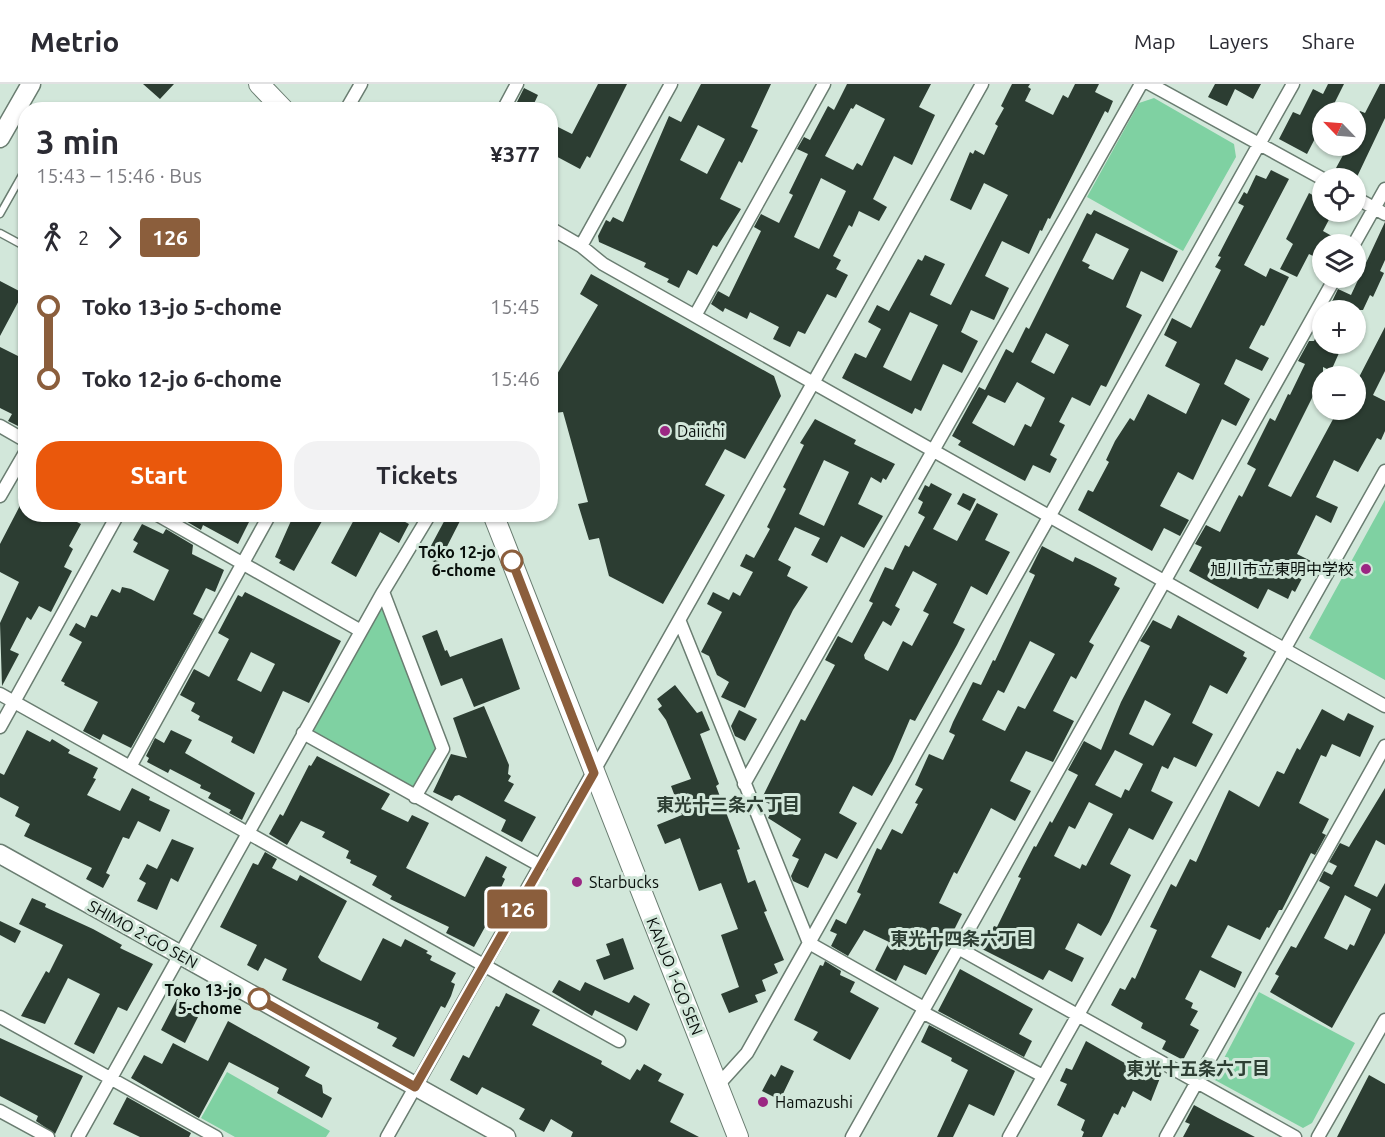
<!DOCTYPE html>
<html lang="en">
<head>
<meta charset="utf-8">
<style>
	:root { --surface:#fff; --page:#f2f2f3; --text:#2b2b33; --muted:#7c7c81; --line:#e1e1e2; --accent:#ea580c }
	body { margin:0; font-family:Ubuntu,"Noto Sans JP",sans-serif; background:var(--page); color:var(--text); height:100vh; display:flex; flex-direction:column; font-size:22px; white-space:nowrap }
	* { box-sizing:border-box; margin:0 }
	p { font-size:20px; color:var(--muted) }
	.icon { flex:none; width:33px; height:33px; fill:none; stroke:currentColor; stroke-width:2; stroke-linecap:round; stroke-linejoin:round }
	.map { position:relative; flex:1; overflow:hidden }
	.panel { position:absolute; left:18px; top:18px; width:540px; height:420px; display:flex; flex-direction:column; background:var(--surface); border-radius:24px; box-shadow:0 2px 4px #0004 }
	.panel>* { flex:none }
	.badge { padding:0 12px; border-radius:4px; font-size:21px; line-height:39px }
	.needle { width:39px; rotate:295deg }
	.fabs { position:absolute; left:1312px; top:18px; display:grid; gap:12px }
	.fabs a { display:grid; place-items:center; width:54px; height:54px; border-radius:50%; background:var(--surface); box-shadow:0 2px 4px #0004; font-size:30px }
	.map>.badge { position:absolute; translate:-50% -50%; box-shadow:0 0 0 3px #fff }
	.legs { display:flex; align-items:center; gap:9px; height:66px; padding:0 18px; font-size:20px }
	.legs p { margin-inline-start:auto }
	.headline { display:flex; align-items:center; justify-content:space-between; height:102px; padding:0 18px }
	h1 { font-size:33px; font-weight:700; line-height:45px }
	.button { display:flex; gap:12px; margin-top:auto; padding:12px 18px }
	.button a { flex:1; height:69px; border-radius:24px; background:var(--accent); color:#fff; font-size:24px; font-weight:700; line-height:69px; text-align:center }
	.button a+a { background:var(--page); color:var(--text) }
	ul { padding:0 18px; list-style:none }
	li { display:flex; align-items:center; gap:21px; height:72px; font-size:22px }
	li i { display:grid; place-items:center; width:9px; height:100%; margin:0 8px; background:currentColor }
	li i::after { content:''; width:15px; height:15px; margin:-8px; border:4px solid; border-radius:50%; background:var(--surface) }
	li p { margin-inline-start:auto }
	li:first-child i { background:linear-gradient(#0000 50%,currentColor 0) }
	li:last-child i { background:linear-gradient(currentColor 50%,#0000 0) }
	header { display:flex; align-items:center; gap:36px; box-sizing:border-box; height:84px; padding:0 30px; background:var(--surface); border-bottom:2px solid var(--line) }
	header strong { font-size:28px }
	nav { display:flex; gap:33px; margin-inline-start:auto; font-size:21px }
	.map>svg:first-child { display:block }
	.green { fill:#7fd1a2 }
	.building { fill:#2c3d32; fill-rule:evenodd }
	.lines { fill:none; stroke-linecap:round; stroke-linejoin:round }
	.lane-casing { stroke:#6a7d71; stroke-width:9 }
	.street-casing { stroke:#6a7d71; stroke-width:15 }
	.secondary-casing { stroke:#6a7d71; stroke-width:21 }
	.primary-casing { stroke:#6a7d71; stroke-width:22 }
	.lane { stroke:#fff; stroke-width:6 }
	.street { stroke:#fff; stroke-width:12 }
	.secondary { stroke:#fff; stroke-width:18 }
	.primary { stroke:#fff; stroke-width:20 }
	.line-1-casing { stroke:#fff; stroke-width:14 }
	.line-1 { stroke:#8b5e3c; stroke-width:9 }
	.poi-dot { fill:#9b2783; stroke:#d2e7da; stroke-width:2 }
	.stop-1-dot { fill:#fff; stroke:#8b5e3c; stroke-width:3 }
	.labels { text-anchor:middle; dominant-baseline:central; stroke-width:6; stroke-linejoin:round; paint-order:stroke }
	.poi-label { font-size:16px; fill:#080f0b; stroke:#d2e7da; text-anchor:start }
	.stop-label { font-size:16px; font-weight:bold; fill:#080f0b; stroke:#d2e7da; text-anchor:end }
	.street-label { font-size:16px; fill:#080f0b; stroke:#d2e7da }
	.neighbourhood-label { font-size:18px; font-weight:bold; fill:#2e3f34; stroke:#d2e7da }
</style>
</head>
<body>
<header>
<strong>Metrio</strong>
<nav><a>Map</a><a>Layers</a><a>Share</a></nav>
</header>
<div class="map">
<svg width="1385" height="1053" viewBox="0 0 1385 1053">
	<rect width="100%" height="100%" fill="#d2e7da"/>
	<!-- green -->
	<path class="green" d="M 1154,14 L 1234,60 L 1236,73 L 1183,167 L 1087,113 L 1139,19 Z
		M 1385,416 L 1385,596 L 1309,554 Z
		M 383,508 L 443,665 L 415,713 L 303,649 Z
		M 1259,908 L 1355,959 L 1312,1039 L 1303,1044 L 1213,995 Z
		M 227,988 L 330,1047 L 326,1053 L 235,1053 L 201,1034 Z"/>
	<!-- building -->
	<path class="building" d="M 143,0 L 174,0 L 160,15 Z
		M 598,0 L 627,0 L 590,74 L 587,72 L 580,85 L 550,69 L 550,39 L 572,50 Z
		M 701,0 L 771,0 L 751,43 L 758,46 L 742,79 L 739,77 L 720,115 L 741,125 L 717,163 L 713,161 L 697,191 L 688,186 L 679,204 L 667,198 L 669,195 L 644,183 L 646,179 L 599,158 L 598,152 L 606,136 L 610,138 L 613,133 L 623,138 L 669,32 L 681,38 ZM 698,41 L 725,55 L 707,90 L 680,76 Z
		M 847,0 L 931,0 L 919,23 L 935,31 L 912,81 L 894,72 L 873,115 L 887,123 L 879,137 L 859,127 L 852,143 L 849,141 L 833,172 L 841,176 L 836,185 L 848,191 L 836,214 L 827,210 L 805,250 L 798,247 L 790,263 L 773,255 L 779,243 L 750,228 L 747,235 L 725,224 L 723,228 L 711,220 L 718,207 L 729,213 L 761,147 L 754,143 L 761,130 L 779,139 L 793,111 L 789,109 L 808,70 L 797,65 L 804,53 L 810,56 L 828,22 L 834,26 ZM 856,20 L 885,35 L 862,82 L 857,79 L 853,86 L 825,72 L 851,24 L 853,25 ZM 821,94 L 846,107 L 819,165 L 794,153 Z
		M 1012,0 L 1030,0 L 1028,3 L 1031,5 L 1025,17 L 1053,31 L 1063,11 L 1068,14 L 1075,0 L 1099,0 L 1095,8 L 1113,17 L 1108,29 L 1105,27 L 1050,135 L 1048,134 L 1042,147 L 1040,146 L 1029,170 L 1002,157 L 985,192 L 1009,204 L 994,236 L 971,226 L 961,248 L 978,257 L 962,289 L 943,280 L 921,327 L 915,324 L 912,330 L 842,294 L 855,269 L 866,274 L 881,245 L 868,238 L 877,221 L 889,227 L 918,175 L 922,177 L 925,171 L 945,180 L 930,211 L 951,221 L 1008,111 L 984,99 L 971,126 L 950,116 L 970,68 L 973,70 L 975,66 L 984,71 L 998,42 L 995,40 L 1004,24 L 1001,22 ZM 910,228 L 938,241 L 911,297 L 883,283 Z
		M 1215,0 L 1261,0 L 1253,15 L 1235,5 L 1227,22 L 1208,13 Z
		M 1328,0 L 1344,0 L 1330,28 L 1323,28 L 1323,39 L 1307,70 L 1279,55 L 1293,28 L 1300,31 L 1313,5 L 1323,10 Z
		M 1380,0 L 1385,0 L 1385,34 L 1356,95 L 1336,84 L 1348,62 L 1356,62 L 1356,34 L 1360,27 L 1365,29 Z
		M 524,4 L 538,11 L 531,26 L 513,26 Z
		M 1271,86 L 1289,95 L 1244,181 L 1266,193 L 1270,184 L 1289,193 L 1264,242 L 1261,241 L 1249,264 L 1269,274 L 1262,287 L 1236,275 L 1224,300 L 1250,315 L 1236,342 L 1222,335 L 1193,396 L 1178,388 L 1160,422 L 1189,436 L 1180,452 L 1164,444 L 1152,467 L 1078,426 L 1088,406 L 1093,408 L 1109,378 L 1106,376 L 1115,357 L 1130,334 L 1134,337 L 1148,310 L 1186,330 L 1200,300 L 1165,282 L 1177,258 L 1164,251 L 1172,234 L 1191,244 L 1221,186 L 1215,183 L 1221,173 L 1218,172 L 1244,122 L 1238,119 L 1244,108 L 1247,110 L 1256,91 L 1266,95 Z
		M 1309,109 L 1323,117 L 1323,128 L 1333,128 L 1323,147 L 1346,160 L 1323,160 L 1323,177 L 1309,170 L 1297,193 L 1280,185 L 1293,160 L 1286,155 Z
		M 1094,126 L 1178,167 L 1163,198 L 1141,187 L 1126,223 L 1142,231 L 1106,303 L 1101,301 L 1090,322 L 1072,313 L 1059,338 L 1065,341 L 1050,371 L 1057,375 L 1050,389 L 1033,381 L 1025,397 L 958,361 L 961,357 L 952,352 L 979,303 L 985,306 L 1006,265 L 1013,269 L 1026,243 L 1029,245 L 1087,129 L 1091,131 ZM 1096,149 L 1129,165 L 1113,196 L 1088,184 L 1090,181 L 1082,177 ZM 1046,249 L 1069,261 L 1054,290 L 1031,278 ZM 1017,298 L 1045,314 L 1031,343 L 1025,340 L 1014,362 L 972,339 L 988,311 L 1005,319 Z
		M 1385,138 L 1385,176 L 1380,187 L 1384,189 L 1373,213 L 1370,211 L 1363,226 L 1328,226 L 1338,205 L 1351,211 Z
		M 591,190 L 774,292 L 781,312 L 745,375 L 725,365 L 705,401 L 725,411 L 663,520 L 609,492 L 599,454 L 589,456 L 578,420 L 588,418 L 563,328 L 554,329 L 550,302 L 598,221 L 580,210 Z
		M 0,197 L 23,209 L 0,252 Z
		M 1323,237 L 1323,260 L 1342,260 L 1337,268 L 1339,269 L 1331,287 L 1323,283 L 1323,292 L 1268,402 L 1291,413 L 1338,326 L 1356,326 L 1356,299 L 1385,243 L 1385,287 L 1373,311 L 1385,317 L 1385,347 L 1381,356 L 1377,354 L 1358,388 L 1334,376 L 1316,413 L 1338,423 L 1331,439 L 1316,431 L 1297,470 L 1311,477 L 1295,508 L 1292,506 L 1288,515 L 1268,505 L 1258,525 L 1189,487 L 1202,463 L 1195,460 L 1206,441 L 1220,448 L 1239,411 L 1242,413 L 1256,385 L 1247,380 L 1270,334 L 1275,337 L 1288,310 L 1290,311 L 1305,280 L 1298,277 L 1309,257 L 1314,257 Z
		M 0,263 L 26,276 L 26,346 L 8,337 L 12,330 L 0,324 Z
		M 815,335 L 856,356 L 854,360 L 895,380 L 886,396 L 883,394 L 881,399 L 871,393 L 858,420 L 883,432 L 864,464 L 841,452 L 827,479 L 811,471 L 820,454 L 795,443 L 778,476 L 791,483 L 787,492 L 808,503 L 793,526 L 745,624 L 721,613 L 729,598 L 717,591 L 709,572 L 701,568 L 722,528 L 707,520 L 713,508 L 729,516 L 733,508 L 740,512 L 753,488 L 740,482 L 746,470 L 754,474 L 770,445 L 767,443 L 786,405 L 783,403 L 804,361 L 800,359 ZM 824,376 L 849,388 L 824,442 L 799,430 Z
		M 931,399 L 952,410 L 933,445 L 957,457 L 977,419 L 998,430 L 985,456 L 1010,468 L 987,511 L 971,502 L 953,539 L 965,545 L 957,561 L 915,637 L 910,635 L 892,677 L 872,712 L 853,702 L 839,729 L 857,739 L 837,775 L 825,769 L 808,804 L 793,797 L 791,792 L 799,775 L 792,772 L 801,755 L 768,734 L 774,722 L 761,716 L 801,635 L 805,637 L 835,581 L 825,576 L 838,552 L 852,559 L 873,519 L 869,517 L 885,483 L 893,486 L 905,461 L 909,463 L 925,433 L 918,429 L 923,418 L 918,415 L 925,401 L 929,403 ZM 913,487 L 937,500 L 923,527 L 929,530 L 912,562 L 903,557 L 888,587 L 865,575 L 864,571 L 883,537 L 891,542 L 900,525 L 895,522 Z
		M 963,409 L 976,415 L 970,427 L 957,420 Z
		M 26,410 L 26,430 L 76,430 L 73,436 L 81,440 L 69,462 L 73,465 L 64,483 L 72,487 L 51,528 L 39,522 L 31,536 L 27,533 L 10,566 L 19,570 L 2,602 L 0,539 L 19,498 L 0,488 L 0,460 Z
		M 174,430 L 253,430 L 238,460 L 203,441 L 201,446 Z
		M 294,430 L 326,430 L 294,487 L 279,479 L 281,476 L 275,473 Z
		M 357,430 L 390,430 L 409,440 L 399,459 L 380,448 L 356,493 L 331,479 Z
		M 448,430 L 460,437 L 438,480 L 425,473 Z
		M 142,440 L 163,450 L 166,445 L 193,461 L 192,470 L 224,486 L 215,508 L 206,504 L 193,530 L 203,535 L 131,664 L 103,650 L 100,656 L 83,647 L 98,618 L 64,601 L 65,599 L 61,597 L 82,558 L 69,551 L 76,539 L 85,544 L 91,531 L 97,533 L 112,505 L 120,509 L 122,503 L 131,505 L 154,517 L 169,486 L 133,468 L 138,459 L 133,456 Z
		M 1042,462 L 1073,478 L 1075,473 L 1090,480 L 1117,494 L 1114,501 L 1120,504 L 1089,558 L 1094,561 L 1076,595 L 1071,592 L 1053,627 L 1074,637 L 1053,678 L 1026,667 L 1010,697 L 1031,707 L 1015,737 L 991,724 L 957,790 L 954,788 L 939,819 L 962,830 L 954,846 L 951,845 L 926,891 L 904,881 L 896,897 L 875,886 L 889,858 L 864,846 L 848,872 L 831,862 L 837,850 L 830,847 L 836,835 L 846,840 L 861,810 L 857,808 L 877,764 L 881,766 L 892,745 L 902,750 L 918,720 L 915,719 L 923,705 L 915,701 L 929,670 L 943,676 L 955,651 L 949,648 L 953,638 L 973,598 L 981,601 L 993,576 L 995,577 L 1035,491 L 1029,488 ZM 1030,557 L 1055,570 L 1025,625 L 1018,622 L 1005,647 L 982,636 L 998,606 L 1004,609 Z
		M 245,508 L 341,557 L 309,619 L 283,607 L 254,670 L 231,658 L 233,653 L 198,636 L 200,632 L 191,627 L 195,619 L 180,611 L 194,585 L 209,593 L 229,555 L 218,549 L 238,511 L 242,513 ZM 251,568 L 275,580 L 261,608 L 237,596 Z
		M 1178,531 L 1245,568 L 1243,572 L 1247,574 L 1227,610 L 1210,601 L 1192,639 L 1213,650 L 1196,683 L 1174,673 L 1168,685 L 1162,682 L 1151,707 L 1173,718 L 1153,756 L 1129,744 L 1110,780 L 1131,791 L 1109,838 L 1101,852 L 1078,839 L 1065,865 L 1084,874 L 1072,898 L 1049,886 L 1043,896 L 982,865 L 994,842 L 997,843 L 1021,794 L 1018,793 L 1034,762 L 1036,763 L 1050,737 L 1052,739 L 1078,691 L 1068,686 L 1084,657 L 1101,666 L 1121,618 L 1150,562 L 1140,557 L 1147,546 L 1153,536 L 1171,545 ZM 1145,616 L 1171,630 L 1153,662 L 1129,650 ZM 1115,666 L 1143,680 L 1129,707 L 1125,705 L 1121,714 L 1095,701 ZM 1089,718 L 1113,730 L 1086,782 L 1082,780 L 1080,785 L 1054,772 L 1069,742 L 1075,745 Z
		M 437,546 L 445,567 L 447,566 L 450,573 L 502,554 L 520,605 L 474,623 L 462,594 L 441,602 L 422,552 Z
		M 675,601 L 697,629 L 702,627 L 710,646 L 700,650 L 719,700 L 716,702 L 740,765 L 737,766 L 748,799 L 755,796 L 767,827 L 764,828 L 784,876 L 774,880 L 778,889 L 762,896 L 766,907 L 755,911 L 758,918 L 729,929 L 721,910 L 739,903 L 721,851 L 738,845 L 721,799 L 699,807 L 680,754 L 665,760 L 657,741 L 682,731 L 671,702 L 691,695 L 666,636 L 658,625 L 662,622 L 657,615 Z
		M 484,622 L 509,681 L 508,690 L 511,692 L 508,697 L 514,700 L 504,717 L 536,733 L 522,758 L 501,747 L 506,736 L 459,711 L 455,712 L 452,717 L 433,708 L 451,670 L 467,674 L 453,634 Z
		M 1322,625 L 1344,637 L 1348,629 L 1374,642 L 1360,673 L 1332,660 L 1326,673 L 1321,671 L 1299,719 L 1329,735 L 1322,749 L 1326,751 L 1315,771 L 1311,769 L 1282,826 L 1279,826 L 1269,844 L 1267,843 L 1260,856 L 1228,841 L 1211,873 L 1242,888 L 1235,904 L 1200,886 L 1185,915 L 1193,919 L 1191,924 L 1198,927 L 1190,941 L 1199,946 L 1183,976 L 1162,965 L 1166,957 L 1141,944 L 1143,939 L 1111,921 L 1120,904 L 1125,906 L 1132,893 L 1135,895 L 1157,846 L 1150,843 L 1171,800 L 1176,803 L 1190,775 L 1196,778 L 1229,706 L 1259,723 L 1277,687 L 1284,690 L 1297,664 L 1300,666 Z
		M 739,626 L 757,635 L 745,657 L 735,652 L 731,642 Z
		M 27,646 L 50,658 L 52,655 L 70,666 L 68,669 L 98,684 L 93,694 L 96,695 L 87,711 L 120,727 L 132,704 L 150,713 L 149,716 L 170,726 L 160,748 L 138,737 L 129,755 L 123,753 L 106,789 L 110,791 L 103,804 L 86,795 L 92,784 L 24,752 L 30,740 L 15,732 L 19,723 L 0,713 L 0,689 L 4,691 Z
		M 171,646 L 192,656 L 185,669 L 255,709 L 242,736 L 229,729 L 231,726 L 208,714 L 211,709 L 200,704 L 201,701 L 170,685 L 168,689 L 147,678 L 149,674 L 146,672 L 155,654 L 164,659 Z
		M 317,672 L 390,710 L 381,725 L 408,738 L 412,731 L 429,739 L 406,784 L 465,813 L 486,772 L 507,783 L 502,793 L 505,795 L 499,808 L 509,813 L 491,846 L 485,843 L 474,863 L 446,849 L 449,843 L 390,815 L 392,812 L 372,801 L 377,792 L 350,779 L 351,776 L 346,774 L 349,767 L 322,753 L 325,748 L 301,737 L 287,761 L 269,750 L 280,730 L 283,732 L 309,681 L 311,682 Z
		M 1385,704 L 1385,761 L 1376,756 L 1354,802 L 1377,813 L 1385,799 L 1385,849 L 1332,944 L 1270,908 L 1279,892 L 1275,890 L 1291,862 L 1296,864 L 1330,803 L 1319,797 L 1324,787 L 1332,791 L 1337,782 L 1329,778 L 1340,759 L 1349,763 ZM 1345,811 L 1371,825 L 1354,862 L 1350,860 L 1347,866 L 1324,854 Z
		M 172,755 L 194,764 L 178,798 L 171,794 L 157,826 L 137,817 L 146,799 L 139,795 L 147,780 L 157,785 Z
		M 265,768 L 277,775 L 272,784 L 297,797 L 300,791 L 347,817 L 318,873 L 321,877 L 361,897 L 383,854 L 401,863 L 405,855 L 428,867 L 426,869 L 432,872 L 430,876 L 456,889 L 451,898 L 455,900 L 451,912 L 445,924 L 441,922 L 414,973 L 392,962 L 397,954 L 377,944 L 379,939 L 282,896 L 287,885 L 265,874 L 258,887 L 247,881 L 257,861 L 220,843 L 253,779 L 258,781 Z
		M 32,814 L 46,820 L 45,823 L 93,845 L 122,861 L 120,864 L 153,880 L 127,927 L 118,923 L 94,970 L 74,960 L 100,910 L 68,894 L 45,940 L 21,932 L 46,887 L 49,889 L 63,861 L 19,840 Z
		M 0,837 L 21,847 L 15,859 L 0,851 Z
		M 623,854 L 634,885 L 604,896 L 596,876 L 610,871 L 606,860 Z
		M 825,877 L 841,887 L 840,891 L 855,898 L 850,908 L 879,924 L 850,976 L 813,956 L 818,948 L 794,936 L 820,881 L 823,882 Z
		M 960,885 L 1033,925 L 1019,950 L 1032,957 L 1024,973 L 938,927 Z
		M 559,896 L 580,907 L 585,898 L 629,919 L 634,911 L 650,920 L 637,947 L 595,926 L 592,932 L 552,908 Z
		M 506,909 L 540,926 L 532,941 L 602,977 L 601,980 L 630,996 L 637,985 L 640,987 L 644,980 L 662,990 L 658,997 L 684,1010 L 670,1038 L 699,1053 L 571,1053 L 573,1048 L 551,1035 L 544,1048 L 519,1035 L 525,1025 L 482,1003 L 477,1011 L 450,996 L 463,971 L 469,974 L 496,922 L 499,923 Z
		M 177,915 L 201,927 L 185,959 L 161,946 Z
		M 228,937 L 310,983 L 305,992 L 322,1001 L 323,1009 L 332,1014 L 322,1034 L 277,1009 L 279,1004 L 229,978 L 199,1034 L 131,994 L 144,971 L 162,980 L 173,959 L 208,977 Z
		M 929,941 L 1015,987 L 994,1032 L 969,1020 L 953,1053 L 937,1053 L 968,986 L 951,977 L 952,974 L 921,958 Z
		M 0,954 L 83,992 L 55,1050 L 36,1037 L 38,1032 L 0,1012 Z
		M 1086,957 L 1137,986 L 1139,983 L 1160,994 L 1151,1017 L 1133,1007 L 1125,1024 L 1122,1022 L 1118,1031 L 1114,1029 L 1102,1053 L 1082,1053 L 1084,1048 L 1081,1046 L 1085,1036 L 1057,1021 L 1067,1000 L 1060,997 L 1066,984 L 1072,986 Z
		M 781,981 L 794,987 L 780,1016 L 762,1007 L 771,990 L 775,993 Z
		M 1369,991 L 1385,1000 L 1385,1053 L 1337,1053 Z
		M 127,1013 L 191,1049 L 189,1053 L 140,1053 L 113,1040 Z
		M 1194,1021 L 1218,1034 L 1255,1053 L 1183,1053 L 1190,1040 L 1185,1038 Z"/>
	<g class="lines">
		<!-- lane casing -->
		<g class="lane-casing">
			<path id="lane" d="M 0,130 L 26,84
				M 0,149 L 26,163"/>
		</g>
		<!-- street casing -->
		<g class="street-casing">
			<path id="street" d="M 1150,0 L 1323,95
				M 346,26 L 361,0
				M 503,26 L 517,0
				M 1356,114 L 1385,130
				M 550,144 L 581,162 L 603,180 L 1385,622
				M 1354,160 L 1385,105
				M 581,162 L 671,0
				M 696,230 L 824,0
				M 0,342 L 26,357
				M 0,412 L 26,367
				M 156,430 L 361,547
				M 383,508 L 443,665 L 415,713
				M 680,538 L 809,859 L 924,924
				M 0,610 L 619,957
				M 0,643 L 118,430
				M 303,649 L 541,782
				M 130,683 L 270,430
				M 744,700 L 1141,0
				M 958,864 L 1295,1053
				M 922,928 L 1043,992
				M 0,933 L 216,1053
				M 719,1000 L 747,969 L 1293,0
				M 0,1027 L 48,1053
				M 78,1053 L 383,508 L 430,430
				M 387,1053 L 982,0
				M 852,1053 L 1335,194
				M 1009,1053 L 1385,387
				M 1166,1053 L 1385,662
				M 1318,1053 L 1385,936"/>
		</g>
		<!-- secondary casing -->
		<g class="secondary-casing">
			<path id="secondary" d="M 0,54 L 31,0
				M 0,770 L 506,1053"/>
		</g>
		<!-- primary casing -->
		<g class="primary-casing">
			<path id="primary" d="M 259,0 L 284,26
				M 493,430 L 738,1053"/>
		</g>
		<!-- lane -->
		<use href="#lane" class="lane"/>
		<!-- street -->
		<use href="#street" class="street"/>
		<!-- secondary -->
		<use href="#secondary" class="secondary"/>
		<!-- primary -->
		<use href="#primary" class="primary"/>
	</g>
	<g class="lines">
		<!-- line-1 casing -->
		<g class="line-1-casing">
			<path id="line-1" d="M 259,915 L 415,1003 L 594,689 L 512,477"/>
		</g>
		<!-- line-1 -->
		<use href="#line-1" class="line-1"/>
	</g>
	<!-- markers -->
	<g class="poi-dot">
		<circle cx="665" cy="347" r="6"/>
		<circle cx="1366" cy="485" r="6"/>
		<circle cx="577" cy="798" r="6"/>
		<circle cx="763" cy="1018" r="6"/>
	</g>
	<g class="stop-1-dot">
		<circle cx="512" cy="477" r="10"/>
		<circle cx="259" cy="915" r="10"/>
	</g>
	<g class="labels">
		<!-- poi labels -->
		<g class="poi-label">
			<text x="677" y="347">Daiichi</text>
			<text x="1354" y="485" text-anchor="end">旭川市立東明中学校</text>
			<text x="589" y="798">Starbucks</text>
			<text x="775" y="1018">Hamazushi</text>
		</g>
		<!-- stop labels -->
		<g class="stop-label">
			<text x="496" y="468">Toko 12-jo<tspan x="496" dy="18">6-chome</tspan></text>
			<text x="242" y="906">Toko 13-jo<tspan x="242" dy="18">5-chome</tspan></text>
		</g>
		<!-- street labels -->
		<g class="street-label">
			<text transform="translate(143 850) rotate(29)">SHIMO 2-GO SEN</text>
			<text transform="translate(675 892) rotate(68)">KANJO 1-GO SEN</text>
		</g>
		<!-- neighbourhood labels -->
		<g class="neighbourhood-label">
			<text x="728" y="720">東光十三条六丁目</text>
			<text x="962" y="854">東光十四条六丁目</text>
			<text x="1198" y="984">東光十五条六丁目</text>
		</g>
	</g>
</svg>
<div class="fabs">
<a><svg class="needle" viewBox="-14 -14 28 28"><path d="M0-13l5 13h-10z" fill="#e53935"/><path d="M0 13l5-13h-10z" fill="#7c7c81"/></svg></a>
<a><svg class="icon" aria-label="locate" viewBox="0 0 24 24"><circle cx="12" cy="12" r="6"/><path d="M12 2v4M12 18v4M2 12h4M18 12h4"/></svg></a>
<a><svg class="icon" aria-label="layers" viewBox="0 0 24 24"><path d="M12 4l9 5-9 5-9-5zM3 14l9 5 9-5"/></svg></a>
<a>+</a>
<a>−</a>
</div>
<b class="badge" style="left:517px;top:825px;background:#8b5e3c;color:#fff">126</b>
<section class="panel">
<div class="headline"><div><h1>3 min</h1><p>15:43 – 15:46 · Bus</p></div><b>¥377</b></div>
<div class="legs"><svg class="icon" aria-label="walk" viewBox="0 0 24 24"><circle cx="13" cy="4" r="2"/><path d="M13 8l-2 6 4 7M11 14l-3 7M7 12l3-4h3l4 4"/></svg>2<svg class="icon" aria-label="forward" viewBox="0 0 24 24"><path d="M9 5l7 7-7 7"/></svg><b class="badge" style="background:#8b5e3c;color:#fff">126</b></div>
<ul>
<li><i style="color:#8b5e3c"></i><b>Toko 13-jo 5-chome</b><p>15:45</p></li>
<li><i style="color:#8b5e3c"></i><b>Toko 12-jo 6-chome</b><p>15:46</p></li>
</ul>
<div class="button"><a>Start</a><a>Tickets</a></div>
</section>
</div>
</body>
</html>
